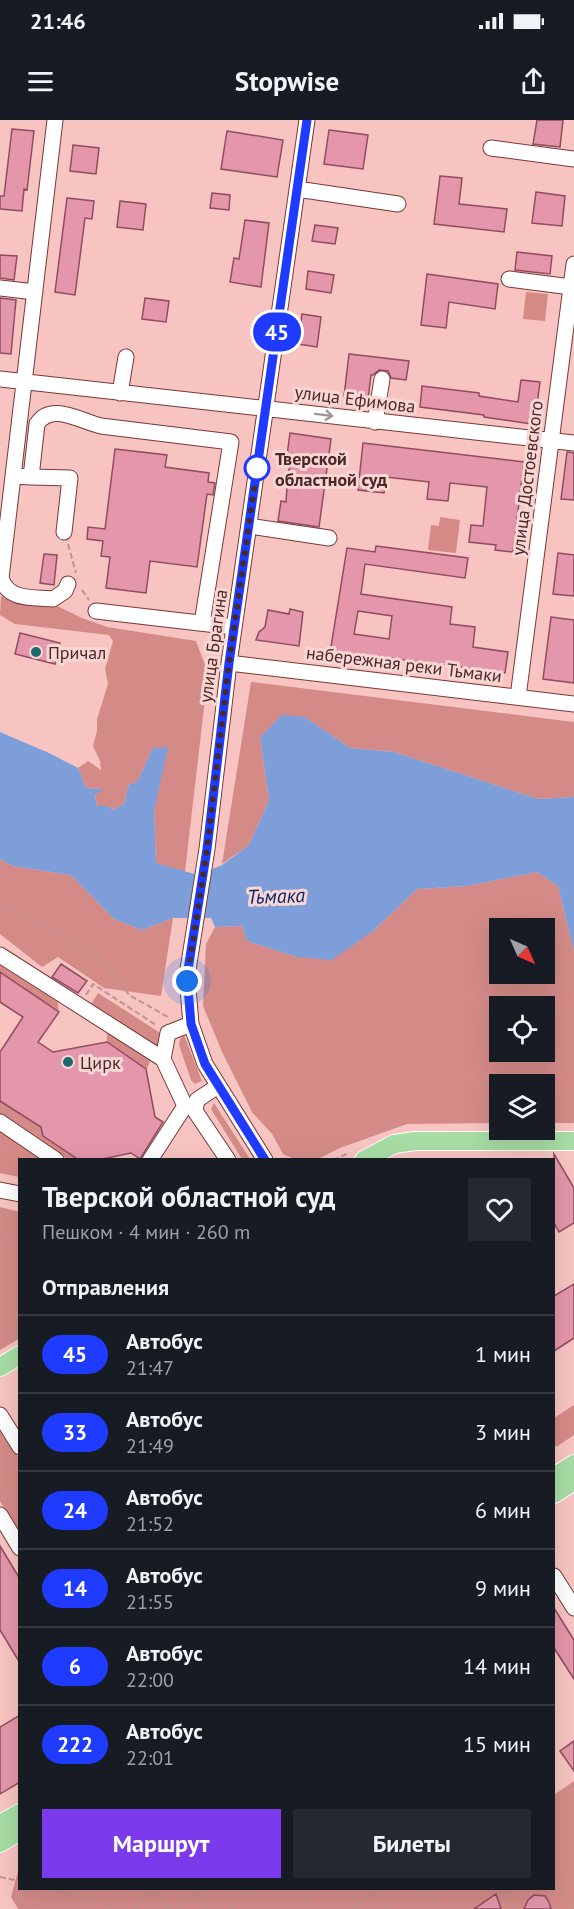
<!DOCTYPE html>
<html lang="ru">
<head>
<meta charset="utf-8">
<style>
	:root { --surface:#171b24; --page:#242831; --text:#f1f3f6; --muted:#9ea1a6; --line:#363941; --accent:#7c3aed }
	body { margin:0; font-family:"PT Sans",sans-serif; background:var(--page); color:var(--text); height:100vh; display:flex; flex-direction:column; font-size:22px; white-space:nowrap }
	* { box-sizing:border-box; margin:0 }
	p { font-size:20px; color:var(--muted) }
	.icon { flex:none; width:33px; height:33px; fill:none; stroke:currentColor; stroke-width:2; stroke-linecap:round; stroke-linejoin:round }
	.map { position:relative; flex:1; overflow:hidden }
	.panel { position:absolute; left:18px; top:1038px; width:537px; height:732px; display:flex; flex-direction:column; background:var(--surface); border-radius:0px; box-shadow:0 6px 24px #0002 }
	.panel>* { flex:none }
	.badge { padding:0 12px; border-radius:20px; font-size:21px; line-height:39px }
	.needle { width:39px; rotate:135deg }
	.fabs { position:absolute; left:489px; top:798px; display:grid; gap:12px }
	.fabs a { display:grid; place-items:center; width:66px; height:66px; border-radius:0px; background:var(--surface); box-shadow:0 6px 24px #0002; font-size:30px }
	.you { position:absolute; width:30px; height:30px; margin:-15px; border:4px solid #fff; border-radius:50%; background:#1a73e8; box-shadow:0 0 0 9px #1a73e833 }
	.map>.badge { position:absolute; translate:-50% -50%; box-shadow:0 0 0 3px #fff }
	h2 { padding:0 24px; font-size:22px; line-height:54px }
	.round { display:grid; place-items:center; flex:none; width:63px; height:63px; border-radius:0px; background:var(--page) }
	.overview { display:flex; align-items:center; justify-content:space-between; height:102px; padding:0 24px }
	h1 { font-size:28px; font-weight:800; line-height:45px }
	.button { display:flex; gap:12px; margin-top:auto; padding:12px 24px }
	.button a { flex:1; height:69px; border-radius:0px; background:var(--accent); color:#fff; font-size:24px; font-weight:800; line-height:69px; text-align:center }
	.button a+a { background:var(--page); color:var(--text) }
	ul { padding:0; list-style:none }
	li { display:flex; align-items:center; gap:18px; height:78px; padding:0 24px; border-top:2px solid var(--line) }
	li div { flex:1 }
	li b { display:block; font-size:22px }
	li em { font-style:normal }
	li .badge { min-width:66px; font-weight:700; text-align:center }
	.status { display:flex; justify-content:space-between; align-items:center; height:42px; padding:0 30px; background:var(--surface); direction:ltr }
	.status svg { height:16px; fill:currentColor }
	header { display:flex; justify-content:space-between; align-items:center; height:78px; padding:0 24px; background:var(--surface); font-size:27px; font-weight:800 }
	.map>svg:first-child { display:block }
	.green { fill:#d48b88; fill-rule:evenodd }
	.water { fill:#7e9ed9 }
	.building { fill:#e496aa; stroke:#924c60; stroke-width:1.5; fill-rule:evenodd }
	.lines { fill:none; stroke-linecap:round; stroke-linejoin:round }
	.minor-casing { stroke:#7b3635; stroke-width:17 }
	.major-casing { stroke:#fff; stroke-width:20 }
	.path { stroke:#c09390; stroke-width:2; stroke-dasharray:6 3; stroke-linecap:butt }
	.minor { stroke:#fff; stroke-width:15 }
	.major { stroke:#a7dca4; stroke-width:18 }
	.oneway { stroke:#a49493 }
	.line-casing { stroke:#fff; stroke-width:14 }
	.line { stroke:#1f3bff; stroke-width:9 }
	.walk { stroke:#492927; stroke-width:6; stroke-dasharray:0 10.8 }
	.stop-dot { fill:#fff; stroke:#1f3bff; stroke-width:3 }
	.poi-dot { fill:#1c696f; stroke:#f9d6d4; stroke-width:2 }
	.labels { text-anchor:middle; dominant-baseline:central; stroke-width:6; stroke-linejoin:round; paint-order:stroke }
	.street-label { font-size:18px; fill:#492927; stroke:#f9d6d4 }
	.stop-label { font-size:18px; font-weight:bold; fill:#492927; stroke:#f9d6d4; text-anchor:start }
	.poi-label { font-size:18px; fill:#492927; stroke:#f9d6d4; text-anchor:start }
	.water-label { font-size:20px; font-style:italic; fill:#08276b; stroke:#f9d6d4 }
</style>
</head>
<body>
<div class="status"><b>21:46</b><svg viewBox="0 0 49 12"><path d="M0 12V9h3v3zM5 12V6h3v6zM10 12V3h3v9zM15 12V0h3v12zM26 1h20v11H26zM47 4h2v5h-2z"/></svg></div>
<header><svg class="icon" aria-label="menu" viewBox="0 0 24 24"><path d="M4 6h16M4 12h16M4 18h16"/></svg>Stopwise<svg class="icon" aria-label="share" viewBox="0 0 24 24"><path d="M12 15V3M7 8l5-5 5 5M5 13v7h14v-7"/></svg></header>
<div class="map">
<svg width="574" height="1789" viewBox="0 0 574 1789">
	<rect width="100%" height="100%" fill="#f7c4c1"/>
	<!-- green -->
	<path class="green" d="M 526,172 L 548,174 L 545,201 L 523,199 Z
		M 440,397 L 460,400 L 456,433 L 428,430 L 431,405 L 439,406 Z
		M 1,476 L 18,484 L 36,483 L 57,486 L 82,498 L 107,507 L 196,521 L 208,553 L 185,752 L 156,744 L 154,691 L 159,663 L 153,628 L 137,662 L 129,664 L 124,684 L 113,690 L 108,686 L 97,686 L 95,674 L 102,669 L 86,668 L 78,648 L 88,641 L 101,650 L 100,641 L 93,626 L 97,611 L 97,599 L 108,564 L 105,549 L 113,521 L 109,515 L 15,504 L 0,495 Z
		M 251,562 L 574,602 L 574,677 L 538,679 L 394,632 L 350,628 L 305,597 L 260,617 L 269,680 L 249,725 L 222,744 Z
		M 0,739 L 12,746 L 71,755 L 114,799 L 142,810 L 173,798 L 161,876 L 104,868 L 58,837 L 42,847 L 0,814 Z
		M 537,752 L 558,766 L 574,831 L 574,1003 L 545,1003 L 544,964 L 500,964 L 499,1003 L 407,1004 L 340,1028 L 318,1039 L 294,1039 L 283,1034 L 272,1014 L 252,992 L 223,934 L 203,886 L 206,824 L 215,807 L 242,806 L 247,821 L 297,837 L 373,811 L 417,769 L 467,766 ZM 500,808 L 544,808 L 544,854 L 500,854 ZM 500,886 L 544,886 L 544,932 L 500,932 Z
		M 0,841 L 57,878 L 59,892 L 0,852 Z
		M 98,873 L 162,914 L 157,926 L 91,884 Z
		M 107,910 L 148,937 L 150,941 L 147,949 L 107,922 Z
		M 184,915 L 202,961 L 195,964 L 191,960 L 179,925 L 180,919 Z
		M 0,981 L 41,1007 L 78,1039 L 67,1039 L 0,995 Z
		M 214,983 L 250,1039 L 242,1039 L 211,989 Z
		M 0,1009 L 46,1039 L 20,1040 L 19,1057 L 0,1053 Z
		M 0,1087 L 20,1092 L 19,1219 L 0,1230 Z
		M 574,1285 L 574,1315 L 556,1327 L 554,1322 L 554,1298 Z
		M 0,1306 L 19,1339 L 19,1414 L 0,1381 Z
		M 574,1661 L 574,1789 L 18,1789 L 11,1777 L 19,1748 L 20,1768 L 554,1768 L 554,1675 Z"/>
	<!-- water -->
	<path class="water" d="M 282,595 L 305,597 L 350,628 L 394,632 L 538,679 L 574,677 L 574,831 L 558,766 L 537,752 L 467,766 L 417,769 L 373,811 L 332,840 L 297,837 L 247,821 L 242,806 L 215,807 L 211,798 L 173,798 L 142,810 L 114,799 L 71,755 L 12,746 L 0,739 L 0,612 L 49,633 L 78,648 L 86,668 L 103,669 L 95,675 L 97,686 L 108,686 L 113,690 L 124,684 L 129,664 L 137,662 L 153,628 L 168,627 L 154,691 L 156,743 L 198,755 L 222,745 L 249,725 L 269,680 L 260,617 Z"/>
	<!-- building -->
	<path class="building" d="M 537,0 L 563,0 L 560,27 L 533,24 Z
		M 12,9 L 34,11 L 27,70 L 24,69 L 22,91 L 0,89 L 0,76 L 4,76 Z
		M 329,10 L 368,15 L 363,49 L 324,44 Z
		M 227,11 L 283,20 L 277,57 L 221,49 Z
		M 73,25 L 99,28 L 96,54 L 70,51 Z
		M 440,56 L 462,58 L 459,84 L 507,89 L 504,112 L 434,104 Z
		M 536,72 L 565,76 L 562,106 L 532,103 Z
		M 212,73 L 230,75 L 229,90 L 210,88 Z
		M 67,78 L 94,81 L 92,99 L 85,98 L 75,175 L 55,172 Z
		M 120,81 L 146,84 L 143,110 L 117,107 Z
		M 245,100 L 269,103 L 261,167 L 230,162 L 234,138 L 239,139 Z
		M 315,105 L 338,108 L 335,124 L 312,121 Z
		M 517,132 L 552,136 L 550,154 L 515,150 Z
		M 0,135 L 17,136 L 14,160 L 0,158 Z
		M 308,151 L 334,155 L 331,173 L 306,169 Z
		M 427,154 L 498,164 L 495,189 L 449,182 L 446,208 L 421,205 Z
		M 0,178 L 16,180 L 11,234 L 0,233 Z
		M 145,178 L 169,181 L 166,202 L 142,199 Z
		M 302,194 L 321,197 L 317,227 L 298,224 Z
		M 349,234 L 409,241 L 406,260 L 391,258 L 388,251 L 379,250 L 373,255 L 371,255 L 368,279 L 344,276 Z
		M 521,260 L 540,262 L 537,285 L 541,285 L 538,305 L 484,297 L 484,295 L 420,287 L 422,266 L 479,273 L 479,276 L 518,282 Z
		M 290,313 L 331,319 L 319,407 L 278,401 L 281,381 L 286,382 L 288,352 L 295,336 L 287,335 Z
		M 363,323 L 524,342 L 513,432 L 495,430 L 496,425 L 469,422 L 471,405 L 483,406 L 487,367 L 450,363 L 448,381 L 427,379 L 429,362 L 386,357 L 384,373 L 358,370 Z
		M 115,329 L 167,335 L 165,347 L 209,353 L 208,362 L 215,363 L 213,375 L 207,374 L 197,447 L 150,441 L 146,473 L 106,468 L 110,437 L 101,436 L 103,421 L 87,419 L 88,407 L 105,409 Z
		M 567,332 L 574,333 L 574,380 L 561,379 Z
		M 376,426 L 468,438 L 465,458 L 365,444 L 361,474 L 452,487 L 450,504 L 475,507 L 473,527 L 508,532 L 505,553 L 360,534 L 360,538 L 330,533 L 347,428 L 375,432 ZM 358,491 L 392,496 L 389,519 L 354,514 Z
		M 558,433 L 574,435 L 574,476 L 553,474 Z
		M 44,434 L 57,435 L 54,465 L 40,463 Z
		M 290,489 L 303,492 L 299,526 L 256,520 L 259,512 L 265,507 L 268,490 L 289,494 Z
		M 551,497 L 574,500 L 574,563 L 543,559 Z
		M 20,513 L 60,523 L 55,544 L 15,534 Z
		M 61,844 L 87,861 L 78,873 L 52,857 Z
		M 0,852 L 59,892 L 38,922 L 53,932 L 107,922 L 146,949 L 155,997 L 163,1002 L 140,1039 L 131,1033 L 98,1040 L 79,1040 L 43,1016 L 41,1007 L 0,981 L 0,932 L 23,897 L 0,882 Z
		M 554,1034 L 574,1068 L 574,1103 L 559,1112 L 554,1103 Z
		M 574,1164 L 574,1218 L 554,1231 L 554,1176 Z
		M 0,1426 L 20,1459 L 20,1543 L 0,1510 Z
		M 554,1488 L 574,1520 L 574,1559 L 554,1528 Z
		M 20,1595 L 20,1662 L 0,1674 L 0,1607 Z
		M 574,1621 L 574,1651 L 560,1631 Z
		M 496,1774 L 501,1789 L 474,1789 Z
		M 534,1775 L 545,1776 L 549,1782 L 551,1789 L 524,1789 L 528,1780 Z"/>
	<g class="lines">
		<!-- minor casing -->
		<g class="minor-casing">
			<path id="minor" d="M 55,0 L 1,458 C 8,481 33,477 53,479 L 65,471 L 68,464
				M 491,28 L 574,39
				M 297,69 L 398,84
				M 509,159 L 571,167
				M 0,168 L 35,172
				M 0,259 L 574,323
				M 120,273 L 126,237
				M 375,302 L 382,259
				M 13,356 L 31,357 L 37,304 C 51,281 82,302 101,306 L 231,322 L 202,503
				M 31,357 L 70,358 L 64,412
				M 249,406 L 329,418
				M 96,491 L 234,507
				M 229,543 L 574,584
				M 518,577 L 574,144
				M 0,835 L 163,939
				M 218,966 L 197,980 L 195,991 L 228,1040
				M 0,1002 L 56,1040
				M 150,1040 L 185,986 L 163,939 L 168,913 L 191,904
				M 265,1040 L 205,944 L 191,904 L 187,856 L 207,729 L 229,543 L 307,0
				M 0,1070 L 20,1074
				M 0,1295 L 20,1327
				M 0,1395 L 20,1428
				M 554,1456 L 574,1488"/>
		</g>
		<!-- major casing -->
		<g class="major-casing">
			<path id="major" d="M 364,1040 L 394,1024 L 415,1021 L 574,1021
				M 0,1247 L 20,1235
				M 554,1357 L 574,1344
				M 554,1374 L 574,1361
				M 0,1704 L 20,1693
				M 0,1723 L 20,1711"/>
		</g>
		<!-- path -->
		<path class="path" d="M 68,424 L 76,453
			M 82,470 L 89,480
			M 0,786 L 60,814 L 109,847 L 129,875 L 168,897
			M 86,875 L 93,864 L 156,905
			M 333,1040 L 349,1033
			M 0,1092 L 20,1096
			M 0,1119 L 20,1125
			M 17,1220 L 18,1172
			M 12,1340 L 20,1352
			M 0,1370 L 8,1383
			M 0,1757 L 20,1761
			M 554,1761 L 573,1789
			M 23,1768 L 20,1781 L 25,1789
			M 46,1768 L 123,1789
			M 283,1768 L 283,1789
			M 296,1768 L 313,1789
			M 345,1768 L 362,1789
			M 372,1768 L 389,1789
			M 422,1768 L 440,1789
			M 190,1779 L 211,1768
			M 136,1789 C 139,1777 146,1772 158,1773 L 166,1784 L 167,1789
			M 168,1789 L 190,1779 L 209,1789
			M 233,1789 L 242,1768
			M 352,1789 L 377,1768
			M 516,1789 L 507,1773 L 519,1768"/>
		<!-- minor -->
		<use href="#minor" class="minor"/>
		<!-- major -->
		<use href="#major" class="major"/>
	</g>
	<!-- one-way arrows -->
	<defs><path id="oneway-shaft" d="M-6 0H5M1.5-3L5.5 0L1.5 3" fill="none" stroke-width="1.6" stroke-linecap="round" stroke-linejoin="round" transform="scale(1.5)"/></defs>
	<use class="oneway" href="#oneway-shaft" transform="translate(324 295) rotate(7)"/>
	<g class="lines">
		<!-- line casing -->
		<g class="line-casing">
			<path id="line" d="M 265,1040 L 205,944 L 191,904 L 187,856 L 207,729 L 229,543 L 307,0"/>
		</g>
		<!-- line -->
		<use href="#line" class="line"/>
		<!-- walk -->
		<path class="walk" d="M 187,861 L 207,729 L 229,543 L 257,348"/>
	</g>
	<!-- markers -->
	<circle class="stop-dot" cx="257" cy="348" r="12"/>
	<g class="poi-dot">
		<circle cx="36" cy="532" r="6"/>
		<circle cx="68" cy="942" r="6"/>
	</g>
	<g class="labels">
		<!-- street labels -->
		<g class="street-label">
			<text transform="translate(355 279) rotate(7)">улица Ефимова</text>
			<text transform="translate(527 358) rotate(-83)">улица Достоевского</text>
			<text transform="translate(213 526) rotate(-82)">улица Брагина</text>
			<text transform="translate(404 544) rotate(7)">набережная реки Тьмаки</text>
		</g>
		<!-- stop labels -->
		<g class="stop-label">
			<text x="275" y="338">Тверской<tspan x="275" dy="21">областной суд</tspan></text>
		</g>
		<!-- poi labels -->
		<g class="poi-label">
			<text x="48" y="532">Причал</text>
			<text x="80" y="942">Цирк</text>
		</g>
		<!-- water labels -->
		<g class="water-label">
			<text transform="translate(276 776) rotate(-2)">Тьмака</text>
		</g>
	</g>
</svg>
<div class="fabs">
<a><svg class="needle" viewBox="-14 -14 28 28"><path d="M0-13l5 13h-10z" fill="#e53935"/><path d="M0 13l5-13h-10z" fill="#9ea1a6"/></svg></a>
<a><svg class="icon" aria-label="locate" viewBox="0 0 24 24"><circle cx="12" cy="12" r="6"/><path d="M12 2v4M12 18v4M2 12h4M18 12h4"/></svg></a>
<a><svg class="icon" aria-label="layers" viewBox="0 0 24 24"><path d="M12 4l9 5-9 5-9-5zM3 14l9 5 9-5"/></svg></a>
</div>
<div class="you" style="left:187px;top:861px"></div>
<b class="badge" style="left:277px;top:212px;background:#1f3bff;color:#fff">45</b>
<section class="panel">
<div class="overview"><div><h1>Тверской областной суд</h1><p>Пешком · 4 мин · 260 m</p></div><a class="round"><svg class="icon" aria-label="heart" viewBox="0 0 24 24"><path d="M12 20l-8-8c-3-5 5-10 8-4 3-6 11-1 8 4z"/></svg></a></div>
<h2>Отправления</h2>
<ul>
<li><span class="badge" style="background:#1f3bff;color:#fff">45</span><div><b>Автобус</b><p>21:47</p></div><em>1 мин</em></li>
<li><span class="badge" style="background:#1f3bff;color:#fff">33</span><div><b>Автобус</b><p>21:49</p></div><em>3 мин</em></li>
<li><span class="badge" style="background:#1f3bff;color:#fff">24</span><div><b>Автобус</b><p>21:52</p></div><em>6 мин</em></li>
<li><span class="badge" style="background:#1f3bff;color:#fff">14</span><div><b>Автобус</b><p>21:55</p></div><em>9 мин</em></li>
<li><span class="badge" style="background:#1f3bff;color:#fff">6</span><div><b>Автобус</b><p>22:00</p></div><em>14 мин</em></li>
<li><span class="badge" style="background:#1f3bff;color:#fff">222</span><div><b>Автобус</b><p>22:01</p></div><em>15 мин</em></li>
</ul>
<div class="button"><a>Маршрут</a><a>Билеты</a></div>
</section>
</div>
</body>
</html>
